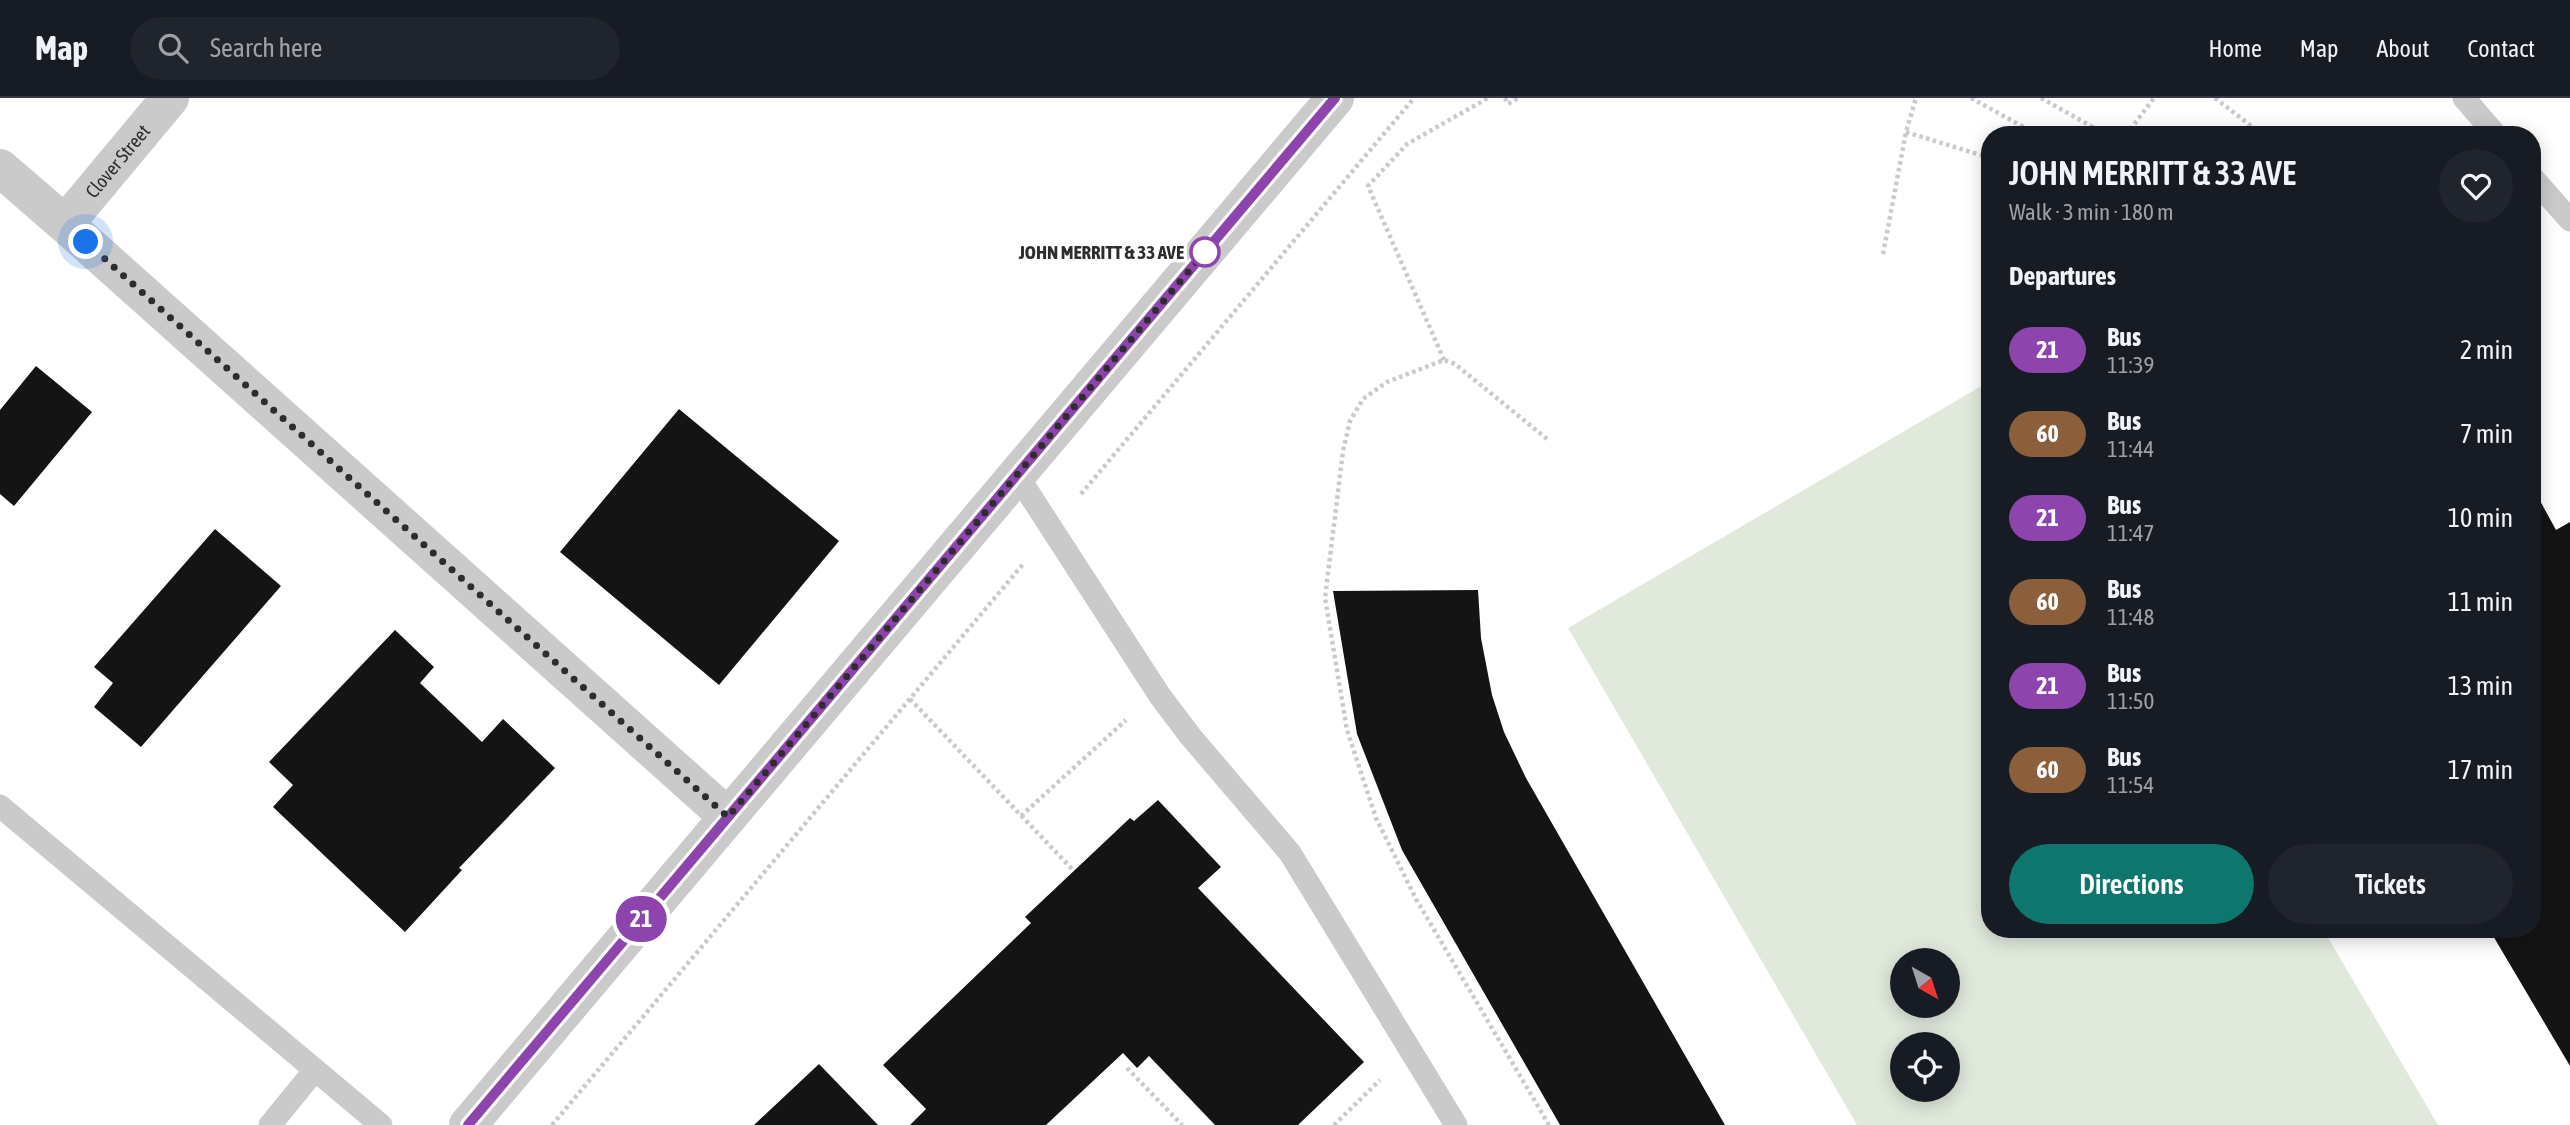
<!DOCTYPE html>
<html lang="en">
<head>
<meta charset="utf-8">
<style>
	:root { --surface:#171b24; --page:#20242c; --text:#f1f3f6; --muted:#9ea1a6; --line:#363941; --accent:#0f766e }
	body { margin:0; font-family:"Asap Condensed",sans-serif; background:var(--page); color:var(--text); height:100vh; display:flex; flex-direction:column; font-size:26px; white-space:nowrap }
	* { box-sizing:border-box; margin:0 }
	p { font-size:23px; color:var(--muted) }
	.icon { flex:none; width:38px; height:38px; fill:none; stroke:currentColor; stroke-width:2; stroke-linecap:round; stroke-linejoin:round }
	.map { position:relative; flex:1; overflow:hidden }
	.details { position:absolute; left:1981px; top:28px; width:560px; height:812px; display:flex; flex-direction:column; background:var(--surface); border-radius:28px; box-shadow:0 4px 18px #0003 }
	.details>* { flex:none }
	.badge { padding:0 14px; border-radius:23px; font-size:24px; line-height:46px }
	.needle { width:46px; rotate:141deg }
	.fabs { position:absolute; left:1890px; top:850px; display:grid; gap:14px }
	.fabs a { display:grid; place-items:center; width:70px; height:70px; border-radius:50%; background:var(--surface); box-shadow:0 4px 18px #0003; font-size:35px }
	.you { position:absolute; width:35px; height:35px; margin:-18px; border:5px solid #fff; border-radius:50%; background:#1a73e8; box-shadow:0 0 0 10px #1a73e833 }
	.map>.badge { position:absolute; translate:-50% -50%; box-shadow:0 0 0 4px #fff }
	h2 { padding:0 28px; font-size:26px; line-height:63px }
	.round { display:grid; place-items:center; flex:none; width:74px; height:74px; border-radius:37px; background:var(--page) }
	.overview { display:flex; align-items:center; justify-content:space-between; height:119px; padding:0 28px }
	h1 { font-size:33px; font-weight:600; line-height:52px }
	.action { display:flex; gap:14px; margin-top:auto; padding:14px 28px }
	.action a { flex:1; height:80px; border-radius:42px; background:var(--accent); color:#fff; font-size:28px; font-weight:600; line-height:80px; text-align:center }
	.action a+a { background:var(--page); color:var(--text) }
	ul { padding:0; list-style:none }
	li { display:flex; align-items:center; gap:21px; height:84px; padding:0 28px }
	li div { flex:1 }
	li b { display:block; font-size:26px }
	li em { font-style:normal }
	li .badge { min-width:77px; font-weight:700; text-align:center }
	header { display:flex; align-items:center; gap:42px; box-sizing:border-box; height:98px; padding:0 35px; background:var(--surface); border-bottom:2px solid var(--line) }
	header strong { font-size:33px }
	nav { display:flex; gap:38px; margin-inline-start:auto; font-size:24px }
	.search { width:490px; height:63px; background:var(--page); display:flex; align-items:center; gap:18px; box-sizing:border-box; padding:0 24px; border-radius:38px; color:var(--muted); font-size:26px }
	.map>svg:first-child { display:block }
	.green { fill:#e1e9dc; fill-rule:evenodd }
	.building { fill:#141414 }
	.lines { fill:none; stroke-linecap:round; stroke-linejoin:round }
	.path { stroke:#cacaca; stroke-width:4.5; stroke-dasharray:3.5 3.5; stroke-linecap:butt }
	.service { stroke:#cacaca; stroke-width:23 }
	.minor { stroke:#cacaca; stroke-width:38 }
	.tertiary { stroke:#cacaca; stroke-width:38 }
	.line-casing { stroke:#fff; stroke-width:16 }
	.line { stroke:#8e44ad; stroke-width:10 }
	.walk { stroke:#2d2d2d; stroke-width:7; stroke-dasharray:0 12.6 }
	.stop-dot { fill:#fff; stroke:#8e44ad; stroke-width:3.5 }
	.labels { text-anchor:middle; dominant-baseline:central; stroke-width:7; stroke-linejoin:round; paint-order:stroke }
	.street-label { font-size:19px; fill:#2d2d2d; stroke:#fff }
	.stop-label { font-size:19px; font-weight:bold; fill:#2d2d2d; stroke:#fff; text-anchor:end }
</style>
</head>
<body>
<header>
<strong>Map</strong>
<div class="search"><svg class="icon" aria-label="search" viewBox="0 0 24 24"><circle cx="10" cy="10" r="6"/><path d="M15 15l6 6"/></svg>Search here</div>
<nav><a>Home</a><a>Map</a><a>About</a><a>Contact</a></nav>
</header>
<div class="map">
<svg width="2570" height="1027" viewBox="0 0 2570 1027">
	<rect width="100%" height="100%" fill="#fff"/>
	<!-- green -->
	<path class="green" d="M 1990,283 L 1990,831 L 2323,831 L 2438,1027 L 1857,1027 L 1568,530 ZM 1902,863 L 1948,863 L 1948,908 L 1902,908 ZM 1902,947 L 1948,947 L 1948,992 L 1902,992 Z"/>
	<!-- building -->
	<path class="building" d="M 36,268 L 92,314 L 14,408 L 0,396 L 0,312 Z
		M 679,311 L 839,443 L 719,587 L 560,454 Z
		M 2532,388 L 2556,432 L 2570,424 L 2570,968 L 2489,831 L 2532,831 Z
		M 215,431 L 281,488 L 141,649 L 94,609 L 113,585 L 94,569 Z
		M 1478,492 L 1481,540 L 1492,597 L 1504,634 L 1526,680 L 1725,1027 L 1560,1027 L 1402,752 L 1357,636 L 1333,493 Z
		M 395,532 L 434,569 L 420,585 L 482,644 L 503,621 L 555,670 L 459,770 L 462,772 L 405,834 L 273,709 L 293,687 L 269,664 Z
		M 1158,702 L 1221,769 L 1198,790 L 1364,964 L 1298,1027 L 1215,1027 L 1149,958 L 1137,970 L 1123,955 L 1046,1027 L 910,1027 L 926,1011 L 883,967 L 1031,825 L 1025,819 L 1130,720 L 1134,723 Z
		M 819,966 L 878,1027 L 754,1027 Z"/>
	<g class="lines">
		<!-- path -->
		<path class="path" d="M 1505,0 L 1508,6 L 1518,0
			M 1971,0 L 2038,37
			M 2041,0 L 2107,37
			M 2215,0 L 2263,37
			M 1906,34 L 1990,60
			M 2126,37 L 2154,0
			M 1883,156 L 1906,34 L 1916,0
			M 1444,262 L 1368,88 L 1407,46 L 1488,0
			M 1547,341 L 1455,266 L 1444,262 L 1387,284 L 1363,301 L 1350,323 L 1343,353 L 1325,500 L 1347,632 L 1376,720 L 1416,801 L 1549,1027
			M 1081,396 L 1414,0
			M 910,601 L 1074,773
			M 1021,718 L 1126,622
			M 1127,970 L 1182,1027
			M 552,1027 L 1024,465
			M 1334,1027 L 1380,982"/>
		<!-- service -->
		<path class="service" d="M 2464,0 L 2496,37
			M 2532,79 L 2570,122
			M 1017,377 L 1160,598 L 1191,639 L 1290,755 L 1456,1027
			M 0,708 L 381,1027
			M 270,1027 L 315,972"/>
		<!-- minor -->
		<g class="minor">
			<path d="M 0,70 L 65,126 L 728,719"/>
			<path id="s1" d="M 65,126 L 170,0"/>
		</g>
		<!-- tertiary -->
		<path class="tertiary" d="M 468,1027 L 1335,0"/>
	</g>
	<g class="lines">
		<!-- line casing -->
		<g class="line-casing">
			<path id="line" d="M 468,1027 L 1335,0"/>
		</g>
		<!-- line -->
		<use href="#line" class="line"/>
		<!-- walk -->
		<path class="walk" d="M 86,144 L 728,719 L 1205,154"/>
	</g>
	<!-- markers -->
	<circle class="stop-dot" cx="1205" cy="154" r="14"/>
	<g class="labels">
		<!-- street labels -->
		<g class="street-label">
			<text stroke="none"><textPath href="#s1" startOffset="82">Clover Street</textPath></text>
		</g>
		<!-- stop labels -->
		<g class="stop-label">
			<text x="1184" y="154">JOHN MERRITT &amp; 33 AVE</text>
		</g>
	</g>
</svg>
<div class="fabs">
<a><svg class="needle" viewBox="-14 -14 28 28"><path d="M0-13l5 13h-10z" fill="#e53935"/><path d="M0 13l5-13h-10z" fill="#9ea1a6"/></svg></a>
<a><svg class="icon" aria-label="locate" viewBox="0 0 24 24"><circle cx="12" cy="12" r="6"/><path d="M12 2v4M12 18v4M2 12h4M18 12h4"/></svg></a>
</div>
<div class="you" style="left:86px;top:144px"></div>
<b class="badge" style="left:641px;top:821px;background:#8e44ad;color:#fff">21</b>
<section class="details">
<div class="overview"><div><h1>JOHN MERRITT &amp; 33 AVE</h1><p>Walk · 3 min · 180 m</p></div><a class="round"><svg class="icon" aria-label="heart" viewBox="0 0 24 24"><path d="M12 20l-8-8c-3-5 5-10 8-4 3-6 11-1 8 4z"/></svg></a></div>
<h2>Departures</h2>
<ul>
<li><span class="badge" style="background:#8e44ad;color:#fff">21</span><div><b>Bus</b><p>11:39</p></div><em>2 min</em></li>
<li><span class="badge" style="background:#8b5e3c;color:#fff">60</span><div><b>Bus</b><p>11:44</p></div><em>7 min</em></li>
<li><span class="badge" style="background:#8e44ad;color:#fff">21</span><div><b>Bus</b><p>11:47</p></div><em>10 min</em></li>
<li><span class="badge" style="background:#8b5e3c;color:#fff">60</span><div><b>Bus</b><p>11:48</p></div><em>11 min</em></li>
<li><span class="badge" style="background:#8e44ad;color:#fff">21</span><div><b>Bus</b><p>11:50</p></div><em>13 min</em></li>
<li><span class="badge" style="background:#8b5e3c;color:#fff">60</span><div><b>Bus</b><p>11:54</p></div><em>17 min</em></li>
</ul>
<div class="action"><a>Directions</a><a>Tickets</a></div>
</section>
</div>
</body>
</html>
